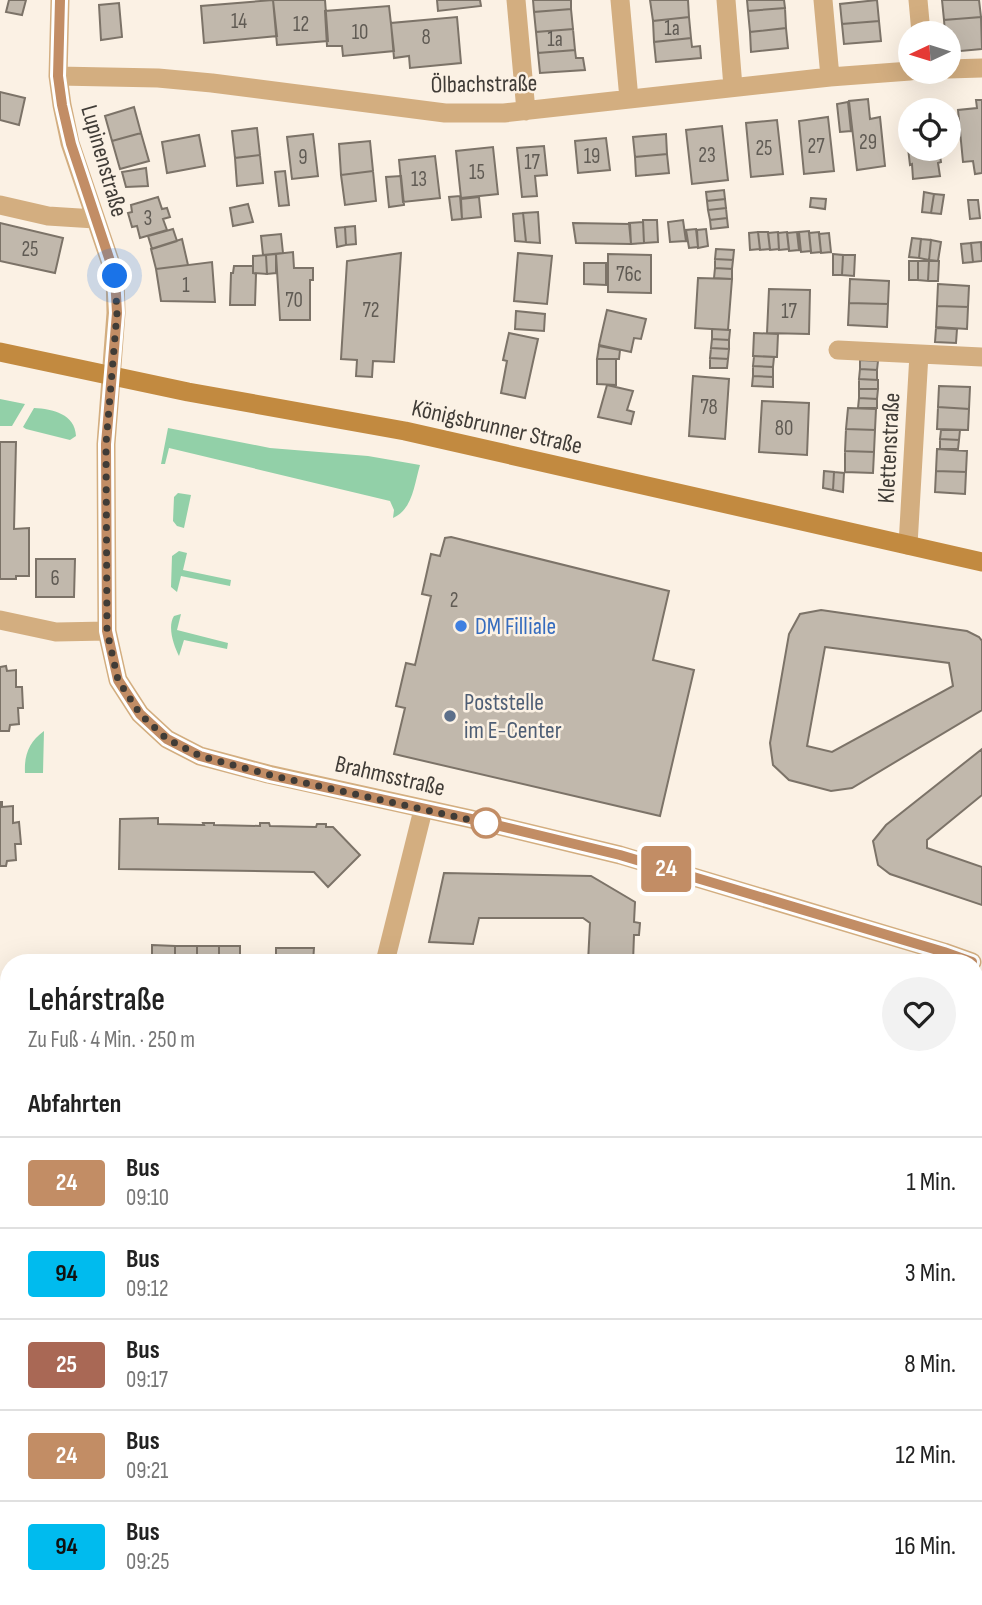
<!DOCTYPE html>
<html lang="de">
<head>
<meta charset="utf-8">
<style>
	:root { --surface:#fff; --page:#f2f2f2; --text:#222; --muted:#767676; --line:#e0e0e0 }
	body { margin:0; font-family:"Sofia Sans Condensed",sans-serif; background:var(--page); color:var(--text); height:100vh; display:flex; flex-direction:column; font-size:26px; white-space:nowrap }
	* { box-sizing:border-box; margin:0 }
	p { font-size:23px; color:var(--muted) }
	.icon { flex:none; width:38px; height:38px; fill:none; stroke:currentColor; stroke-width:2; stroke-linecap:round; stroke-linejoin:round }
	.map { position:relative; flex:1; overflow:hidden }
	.sheet { position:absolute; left:0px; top:954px; width:984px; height:653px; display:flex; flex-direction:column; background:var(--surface); border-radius:28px 28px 0 0; box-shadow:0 7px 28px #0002 }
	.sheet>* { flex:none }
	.badge { padding:0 14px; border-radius:5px; font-size:24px; line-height:46px }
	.needle { width:46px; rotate:266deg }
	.fabs { position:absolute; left:898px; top:21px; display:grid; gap:14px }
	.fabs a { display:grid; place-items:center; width:63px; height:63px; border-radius:50%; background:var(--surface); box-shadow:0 7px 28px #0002; font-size:35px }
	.you { position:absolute; width:35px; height:35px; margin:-18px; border:5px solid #fff; border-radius:50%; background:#1a73e8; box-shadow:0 0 0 10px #1a73e833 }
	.map>.badge { position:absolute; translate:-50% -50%; box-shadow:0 0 0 4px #fff }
	h2 { padding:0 28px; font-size:26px; line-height:63px }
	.round { display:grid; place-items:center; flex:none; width:74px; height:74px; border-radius:37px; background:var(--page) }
	.head { display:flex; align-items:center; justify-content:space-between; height:119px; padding:0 28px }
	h1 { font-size:33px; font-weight:600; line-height:52px }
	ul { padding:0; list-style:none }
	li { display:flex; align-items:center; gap:21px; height:91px; padding:0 28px; border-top:2px solid var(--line) }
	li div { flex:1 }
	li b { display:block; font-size:26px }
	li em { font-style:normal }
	li .badge { min-width:77px; font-weight:700; text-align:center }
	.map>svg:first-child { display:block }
	.built { fill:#f7e7d4 }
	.green { fill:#92d0a8 }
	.building { fill:#c1b8ac; stroke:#7c7368; stroke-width:2; fill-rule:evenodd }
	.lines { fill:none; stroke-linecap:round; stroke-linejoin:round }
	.minor { stroke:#d3ae80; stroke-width:19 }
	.secondary { stroke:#c28a40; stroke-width:19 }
	.line-casing { stroke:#fff; stroke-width:16 }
	.line { stroke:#c28d65; stroke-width:10 }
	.walk { stroke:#403c37; stroke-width:7; stroke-dasharray:0 12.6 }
	.shop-dot { fill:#3f7fe0; stroke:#fbf1e4; stroke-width:2.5 }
	.service-dot { fill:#5c6f8a; stroke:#fbf1e4; stroke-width:2.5 }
	.stop-dot { fill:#fff; stroke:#c28d65; stroke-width:3.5 }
	.labels { text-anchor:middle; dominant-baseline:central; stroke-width:5; stroke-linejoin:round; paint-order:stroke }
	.number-label { font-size:21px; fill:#605b54 }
	.street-label { font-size:24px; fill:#403c37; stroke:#fbf1e4 }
	.shop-label { font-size:24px; fill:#366cbe; stroke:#fbf1e4; text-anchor:start }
	.service-label { font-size:24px; fill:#4e5e75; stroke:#fbf1e4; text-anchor:start }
</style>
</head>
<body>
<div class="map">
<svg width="982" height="1605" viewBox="0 0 982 1605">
	<rect width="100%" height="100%" fill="#fbf1e4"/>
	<!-- built -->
	<path class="built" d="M 975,1428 L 982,1428 L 982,1605 L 803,1605 L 803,1598 L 975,1598 Z"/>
	<!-- green -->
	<path class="green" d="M 0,399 L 25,404 L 12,426 L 0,426 Z
		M 34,408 C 53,409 75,414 76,436 L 70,440 L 26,429 L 23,427 Z
		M 168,428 L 270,448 L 368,456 L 420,465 C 414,485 413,509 393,518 L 394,510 L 390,501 L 169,448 L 165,464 L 161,464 Z
		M 178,493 L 191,495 L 184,528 L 177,526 L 173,521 L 174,497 Z
		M 179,551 L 187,553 L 183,570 L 231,580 L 230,586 L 181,576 L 177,592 L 171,587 L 172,556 Z
		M 181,614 L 177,630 L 228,643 L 227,649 L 184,640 L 179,656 C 174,646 167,627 174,616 Z
		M 44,731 L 43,773 L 25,773 C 24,755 29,742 44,731 Z
		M 982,1562 L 982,1605 L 809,1605 L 809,1598 L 975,1598 L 975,1584 Z
		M 673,1598 L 803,1598 L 803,1605 L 697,1605 L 673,1600 Z"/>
	<!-- building -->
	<path class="building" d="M 9,0 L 26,0 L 22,15 L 6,12 Z
		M 273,0 L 325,0 L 328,41 L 277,45 Z
		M 273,0 L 277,36 L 204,43 L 201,6 Z
		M 437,0 L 480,0 L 481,6 L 438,11 Z
		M 533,0 L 571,0 L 571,9 L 534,12 Z
		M 650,0 L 688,0 L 689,17 L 653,21 Z
		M 747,0 L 784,0 L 785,8 L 748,11 Z
		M 877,0 L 879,21 L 842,24 L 840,4 Z
		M 942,0 L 979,0 L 981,17 L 944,20 Z
		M 119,3 L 122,37 L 101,40 L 99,5 Z
		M 389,6 L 394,51 L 343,56 L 342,46 L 327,46 L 325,11 Z
		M 785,8 L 786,28 L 750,32 L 748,11 Z
		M 571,9 L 573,29 L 536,32 L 534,12 Z
		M 457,17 L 461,63 L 410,68 L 409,56 L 394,58 L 391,23 Z
		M 689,17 L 691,38 L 654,42 L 653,21 Z
		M 981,17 L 982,49 L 950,52 L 948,33 L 945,33 L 944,20 Z
		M 879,21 L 881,41 L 844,44 L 842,24 Z
		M 786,28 L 788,48 L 751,52 L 750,32 Z
		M 573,29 L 575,50 L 538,53 L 536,32 Z
		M 691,38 L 692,47 L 700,46 L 701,58 L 656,62 L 654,42 Z
		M 575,50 L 576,58 L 583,58 L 585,70 L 540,73 L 538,53 Z
		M 0,92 L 25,98 L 19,125 L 0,120 Z
		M 868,99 L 870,119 L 880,117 L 885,166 L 857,170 L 849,101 Z
		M 976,100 L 982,100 L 982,173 L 975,174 L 973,161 L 963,162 L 958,110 L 977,108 Z
		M 848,102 L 851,131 L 840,132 L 837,104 Z
		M 134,107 L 141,133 L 112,141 L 105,116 Z
		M 910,113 L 910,149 L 939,149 L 941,162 L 938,163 L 940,176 L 913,179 L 912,164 L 910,165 L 904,114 Z
		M 828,117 L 834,171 L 804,174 L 799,121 Z
		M 777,120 L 783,174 L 751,177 L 746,123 Z
		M 722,126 L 728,180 L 692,184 L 686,130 Z
		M 257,128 L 260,155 L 235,158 L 232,131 Z
		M 141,133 L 149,161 L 120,169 L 112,141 Z
		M 313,134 L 318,176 L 292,179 L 287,137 Z
		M 666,134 L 667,154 L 635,157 L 633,137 Z
		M 199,135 L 205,166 L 167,173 L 162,142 Z
		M 606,138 L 610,170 L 578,173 L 575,141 Z
		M 370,141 L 373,171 L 341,175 L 339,144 Z
		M 544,146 L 547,175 L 535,176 L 537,196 L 522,197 L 517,148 Z
		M 493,147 L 498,194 L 461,198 L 456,151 Z
		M 667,154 L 669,173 L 636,176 L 635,157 Z
		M 260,155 L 263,183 L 237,186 L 235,158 Z
		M 435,156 L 440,198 L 403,202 L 399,160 Z
		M 146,168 L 148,186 L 126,187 L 122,172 Z
		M 285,171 L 289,205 L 279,206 L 275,172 Z
		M 373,171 L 376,201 L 345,205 L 341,175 Z
		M 401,176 L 404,205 L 389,207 L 386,177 Z
		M 724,190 L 725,199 L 707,201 L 706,192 Z
		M 924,192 L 934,194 L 931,213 L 922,212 Z
		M 934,194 L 944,195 L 941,214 L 931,213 Z
		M 460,196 L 462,219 L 452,220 L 449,197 Z
		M 158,197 L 162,209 L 167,208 L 170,217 L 163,219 L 167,230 L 140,238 L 137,226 L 132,227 L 128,213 L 132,212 L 131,205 Z
		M 479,197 L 481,217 L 462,219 L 461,199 Z
		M 811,198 L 826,199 L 825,209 L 810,207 Z
		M 725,199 L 726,208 L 708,210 L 707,201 Z
		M 968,200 L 978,200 L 980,218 L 970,219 Z
		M 248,204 L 253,222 L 233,226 L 230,208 Z
		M 726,208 L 727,218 L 710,220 L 708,210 Z
		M 538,212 L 540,243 L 526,242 L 523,213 Z
		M 523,213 L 526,242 L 515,241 L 513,214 Z
		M 727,218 L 728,227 L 711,229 L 710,220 Z
		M 643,220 L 657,220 L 658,242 L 644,243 Z
		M 683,220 L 686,241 L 670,242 L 668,222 Z
		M 643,222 L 644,243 L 631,244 L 629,223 Z
		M 0,223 L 63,238 L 55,273 L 0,261 Z
		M 573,223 L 630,224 L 631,244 L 576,243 Z
		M 355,226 L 356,244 L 346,245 L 345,227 Z
		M 345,227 L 346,245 L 337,247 L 335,228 Z
		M 173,229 L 177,241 L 152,249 L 148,236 Z
		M 696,229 L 698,247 L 689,248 L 686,230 Z
		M 706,229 L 708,246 L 698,248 L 697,230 Z
		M 809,231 L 811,251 L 801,252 L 799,232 Z
		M 758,232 L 760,249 L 750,250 L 749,233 Z
		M 758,232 L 768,232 L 770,249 L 760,250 Z
		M 778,232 L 779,249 L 770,250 L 768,233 Z
		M 787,232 L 789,249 L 779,250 L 778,233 Z
		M 797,232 L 799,250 L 789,251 L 787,233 Z
		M 819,232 L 821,252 L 811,253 L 809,233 Z
		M 829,233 L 831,252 L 821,253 L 819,234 Z
		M 281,234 L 283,253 L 263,255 L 261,236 Z
		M 912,238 L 921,239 L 919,258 L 909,257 Z
		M 182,239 L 188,265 L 156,269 L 151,249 Z
		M 921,239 L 931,240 L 929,260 L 919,258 Z
		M 931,240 L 941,242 L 938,261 L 929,260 Z
		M 981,242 L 982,261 L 973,262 L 971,243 Z
		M 971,243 L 973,262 L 963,263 L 961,244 Z
		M 716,249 L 734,250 L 733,260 L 715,259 Z
		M 293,252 L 294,268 L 313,268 L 313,280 L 310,280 L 310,320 L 280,320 L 276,254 Z
		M 401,253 L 394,362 L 373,361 L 372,377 L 356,376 L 357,360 L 341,359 L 347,261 Z
		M 518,253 L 552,256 L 547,304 L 514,301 Z
		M 276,254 L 276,273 L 267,274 L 266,255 Z
		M 608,254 L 651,255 L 651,293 L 608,292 Z
		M 833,254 L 843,255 L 842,275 L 833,275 Z
		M 266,255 L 267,274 L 253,273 L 253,256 Z
		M 843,255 L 855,255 L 854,276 L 842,275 Z
		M 715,259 L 733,260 L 732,269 L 715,268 Z
		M 909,261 L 918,261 L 918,280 L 909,280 Z
		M 918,261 L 929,261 L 928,281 L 918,280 Z
		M 929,261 L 939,261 L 938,281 L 928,281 Z
		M 212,262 L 215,302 L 161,301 L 156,269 Z
		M 584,263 L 606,263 L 606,285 L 584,284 Z
		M 234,266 L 253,266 L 253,273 L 256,274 L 255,305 L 230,305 L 231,273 L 233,273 Z
		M 715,268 L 732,269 L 732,279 L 714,278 Z
		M 698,278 L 732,279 L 728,330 L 695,328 Z
		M 850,279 L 889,281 L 888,304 L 849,303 Z
		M 938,284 L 969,286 L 968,307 L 937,306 Z
		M 769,289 L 810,290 L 809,334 L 767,333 Z
		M 849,303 L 888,304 L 887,327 L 848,325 Z
		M 937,306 L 968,307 L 967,329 L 936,327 Z
		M 607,310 L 646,319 L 641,339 L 634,338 L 631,352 L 599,345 Z
		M 516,311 L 545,314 L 544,331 L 515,329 Z
		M 936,328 L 957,329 L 956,343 L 935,342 Z
		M 712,329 L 730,330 L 729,340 L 712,339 Z
		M 509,333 L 538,339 L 525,398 L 501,393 L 507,361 L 503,360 Z
		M 754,333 L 778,334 L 777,357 L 753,356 Z
		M 712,339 L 729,340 L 729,349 L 711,348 Z
		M 599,346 L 620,350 L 619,359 L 597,359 Z
		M 711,348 L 729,349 L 728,359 L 710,358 Z
		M 754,356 L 774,357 L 773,367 L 753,366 Z
		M 710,358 L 728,359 L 727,368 L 710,368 Z
		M 597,359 L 616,359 L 616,385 L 597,384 Z
		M 860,360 L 878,361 L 877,370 L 860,369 Z
		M 753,366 L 773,367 L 773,377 L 753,376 Z
		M 860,369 L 877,370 L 877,380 L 859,379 Z
		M 693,376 L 729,379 L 725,439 L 689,436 Z
		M 753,376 L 773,377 L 773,387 L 752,386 Z
		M 859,379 L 878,380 L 878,389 L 859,389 Z
		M 607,385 L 633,391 L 627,410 L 634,412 L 631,424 L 598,417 Z
		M 939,386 L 970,387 L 969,409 L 938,407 Z
		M 859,389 L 878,389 L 877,399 L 859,398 Z
		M 859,398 L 877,399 L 877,408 L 858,408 Z
		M 762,401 L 809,403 L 807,455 L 759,452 Z
		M 938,407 L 969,409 L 968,430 L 937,429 Z
		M 848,408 L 876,409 L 875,430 L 846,429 Z
		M 846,429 L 875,430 L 874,452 L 845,451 Z
		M 941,430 L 960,430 L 959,440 L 940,439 Z
		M 940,439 L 959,440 L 958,449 L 940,449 Z
		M 0,442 L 16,442 L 14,529 L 29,528 L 29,576 L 16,576 L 16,579 L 0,579 Z
		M 937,449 L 967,451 L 966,472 L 936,471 Z
		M 845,451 L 874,452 L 873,473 L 845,472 Z
		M 824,471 L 834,472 L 833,490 L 823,488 Z
		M 936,471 L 966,472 L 965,494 L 935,492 Z
		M 834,472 L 844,473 L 843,492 L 833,490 Z
		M 451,537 L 669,591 L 653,660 L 694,670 L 660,816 L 394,754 L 405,708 L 396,706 L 406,663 L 415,665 L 431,596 L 422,594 L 431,554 L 440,556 L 445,538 Z
		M 36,559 L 75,559 L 74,597 L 36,597 Z
		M 821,610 L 967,631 L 979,637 L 982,641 L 982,710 L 852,788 L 831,791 L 789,780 L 773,765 L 770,743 L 789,634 L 800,614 ZM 825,647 L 949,663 L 953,686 L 832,752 L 807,746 Z
		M 6,666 L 7,671 L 16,670 L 16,687 L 22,687 L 23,708 L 18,708 L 19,724 L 10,725 L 9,731 L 0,731 L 0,667 Z
		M 982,749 L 982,795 L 927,840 L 927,848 L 982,867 L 982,905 L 890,874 L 878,865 L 873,841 L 886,825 Z
		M 0,802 L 2,802 L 2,807 L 13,806 L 13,823 L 19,822 L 21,844 L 15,844 L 16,860 L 7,861 L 6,866 L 0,866 Z
		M 158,818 L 158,824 L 204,825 L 203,823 L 214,823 L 214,825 L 260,826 L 260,823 L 269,823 L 270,826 L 316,827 L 317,824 L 326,824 L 326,827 L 333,827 L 360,855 L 328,887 L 314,872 L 119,869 L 120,819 Z
		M 444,873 L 591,876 L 635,902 L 634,922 L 640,923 L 639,935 L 634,935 L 633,962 L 588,962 L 590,923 L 583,918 L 479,918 L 473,944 L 429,942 Z
		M 152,945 L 175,946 L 175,962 L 152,962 Z
		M 175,946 L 197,946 L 197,962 L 175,962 Z
		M 197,946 L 219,946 L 219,962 L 197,962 Z
		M 219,946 L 240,946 L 240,962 L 219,962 Z
		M 276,948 L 314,948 L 313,962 L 276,962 Z
		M 817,956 L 828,962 L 721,962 L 728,957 Z
		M 975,1038 L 982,1042 L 982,1102 L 982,1093 L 975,1090 Z
		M 975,1149 L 982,1149 L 982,1389 L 975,1389 L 975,1321 L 981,1321 L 980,1266 L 975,1266 Z
		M 0,1195 L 9,1195 L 9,1213 L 0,1213 Z
		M 0,1213 L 9,1213 L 9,1232 L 0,1232 Z
		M 0,1232 L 9,1232 L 9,1250 L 0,1250 Z
		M 0,1250 L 9,1250 L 9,1268 L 0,1268 Z
		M 0,1268 L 9,1268 L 9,1287 L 0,1287 Z
		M 0,1287 L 9,1287 L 9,1306 L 0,1306 Z
		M 0,1334 L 9,1335 L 9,1354 L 0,1354 Z
		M 0,1354 L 9,1354 L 9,1377 L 0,1376 Z
		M 0,1376 L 9,1377 L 8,1397 L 0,1396 Z
		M 0,1396 L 8,1397 L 7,1416 L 0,1416 Z
		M 0,1416 L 7,1416 L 5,1438 L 0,1437 Z
		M 975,1441 L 982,1441 L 982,1469 L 975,1470 Z
		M 256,1598 L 275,1599 L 275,1605 L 256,1605 Z
		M 383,1600 L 383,1605 L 339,1605 L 339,1601 Z"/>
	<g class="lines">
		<!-- minor -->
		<path class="minor" d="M 60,0 L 58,76 L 62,105 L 70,143 L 115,276 L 116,313 L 106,444 L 107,631 L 118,680 L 140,714 L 167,739 L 200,756 L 268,774 L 471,819 L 620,855 L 944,952 L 972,962
			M 516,0 L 526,111
			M 620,0 L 629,99
			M 726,0 L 733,87
			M 823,0 L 830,77
			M 918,0 L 921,33
			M 948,69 L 982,68
			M 58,76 L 158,78 L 212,83 L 445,113 L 504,113 L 830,77 L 910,71
			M 0,205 L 48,216 L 95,219
			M 838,350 L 982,357
			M 908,545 L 919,354
			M 0,620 L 56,632 L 107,631
			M 385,962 L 423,810
			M 305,1605 L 305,1598"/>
		<!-- secondary -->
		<path class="secondary" d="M 0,352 L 188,392 L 405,431 L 982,562"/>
	</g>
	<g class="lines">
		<!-- line casing -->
		<g class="line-casing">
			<path id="line" d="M 60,0 L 58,76 L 62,105 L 71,144 L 115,276 L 117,313 L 106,444 L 107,631 L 118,680 L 140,714 L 167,739 L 200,756 L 270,775 L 471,819 L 620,855 L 944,952 L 972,962"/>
		</g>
		<!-- line -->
		<use href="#line" class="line"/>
		<!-- walk -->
		<path class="walk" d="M 115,276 L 117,313 L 106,444 L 107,631 L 118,680 L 140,714 L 167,739 L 200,756 L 270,775 L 489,824 L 486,823"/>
	</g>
	<!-- markers -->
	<circle class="shop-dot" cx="461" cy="626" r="7"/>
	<circle class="service-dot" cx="450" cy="716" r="7"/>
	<circle class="stop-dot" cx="486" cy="823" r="14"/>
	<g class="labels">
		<!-- number labels -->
		<g class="number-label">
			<text x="239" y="21">14</text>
			<text x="301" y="24">12</text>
			<text x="672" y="28">1a</text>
			<text x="360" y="32">10</text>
			<text x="426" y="37">8</text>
			<text x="555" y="39">1a</text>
			<text x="868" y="142">29</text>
			<text x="816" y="146">27</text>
			<text x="764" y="148">25</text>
			<text x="707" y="155">23</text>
			<text x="592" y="156">19</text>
			<text x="303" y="157">9</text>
			<text x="532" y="162">17</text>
			<text x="477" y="172">15</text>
			<text x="419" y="179">13</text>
			<text x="148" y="218">3</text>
			<text x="30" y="249">25</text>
			<text x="629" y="274">76c</text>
			<text x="186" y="285">1</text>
			<text x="294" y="300">70</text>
			<text x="371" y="310">72</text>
			<text x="789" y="311">17</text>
			<text x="709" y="407">78</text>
			<text x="784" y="428">80</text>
			<text x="55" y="578">6</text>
			<text x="454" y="600">2</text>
		</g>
		<!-- street labels -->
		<g class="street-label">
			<text transform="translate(484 84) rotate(-1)">Ölbachstraße</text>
			<text transform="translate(104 161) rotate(74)">Lupinenstraße</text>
			<text transform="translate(497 427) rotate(13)">Königsbrunner Straße</text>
			<text transform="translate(889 448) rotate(-87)">Klettenstraße</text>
			<text transform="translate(390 776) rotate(13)">Brahmsstraße</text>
		</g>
		<!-- shop labels -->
		<g class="shop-label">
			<text x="475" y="626">DM Filliale</text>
		</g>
		<!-- service labels -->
		<g class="service-label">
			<text x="464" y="702">Poststelle<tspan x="464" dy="28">im E-Center</tspan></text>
		</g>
	</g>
</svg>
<div class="fabs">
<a><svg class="needle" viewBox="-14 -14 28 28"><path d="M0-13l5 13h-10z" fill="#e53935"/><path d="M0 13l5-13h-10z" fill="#767676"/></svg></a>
<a><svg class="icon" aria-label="locate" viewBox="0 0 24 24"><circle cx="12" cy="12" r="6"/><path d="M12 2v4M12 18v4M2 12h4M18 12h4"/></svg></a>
</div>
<div class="you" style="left:115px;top:276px"></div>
<b class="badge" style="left:666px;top:869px;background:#c28d65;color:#fff">24</b>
<section class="sheet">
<div class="head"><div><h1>Lehárstraße</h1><p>Zu Fuß · 4 Min. · 250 m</p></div><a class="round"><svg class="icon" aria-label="heart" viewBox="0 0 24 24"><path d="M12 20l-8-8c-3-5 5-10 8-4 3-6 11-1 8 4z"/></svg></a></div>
<h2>Abfahrten</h2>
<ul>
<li><span class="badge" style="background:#c28d65;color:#fff">24</span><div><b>Bus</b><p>09:10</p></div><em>1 Min.</em></li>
<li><span class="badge" style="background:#0be;color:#111">94</span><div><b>Bus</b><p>09:12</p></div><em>3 Min.</em></li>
<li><span class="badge" style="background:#a96855;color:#fff">25</span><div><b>Bus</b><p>09:17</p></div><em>8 Min.</em></li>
<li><span class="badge" style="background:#c28d65;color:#fff">24</span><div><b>Bus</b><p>09:21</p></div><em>12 Min.</em></li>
<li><span class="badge" style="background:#0be;color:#111">94</span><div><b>Bus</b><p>09:25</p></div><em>16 Min.</em></li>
</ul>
</section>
</div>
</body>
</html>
